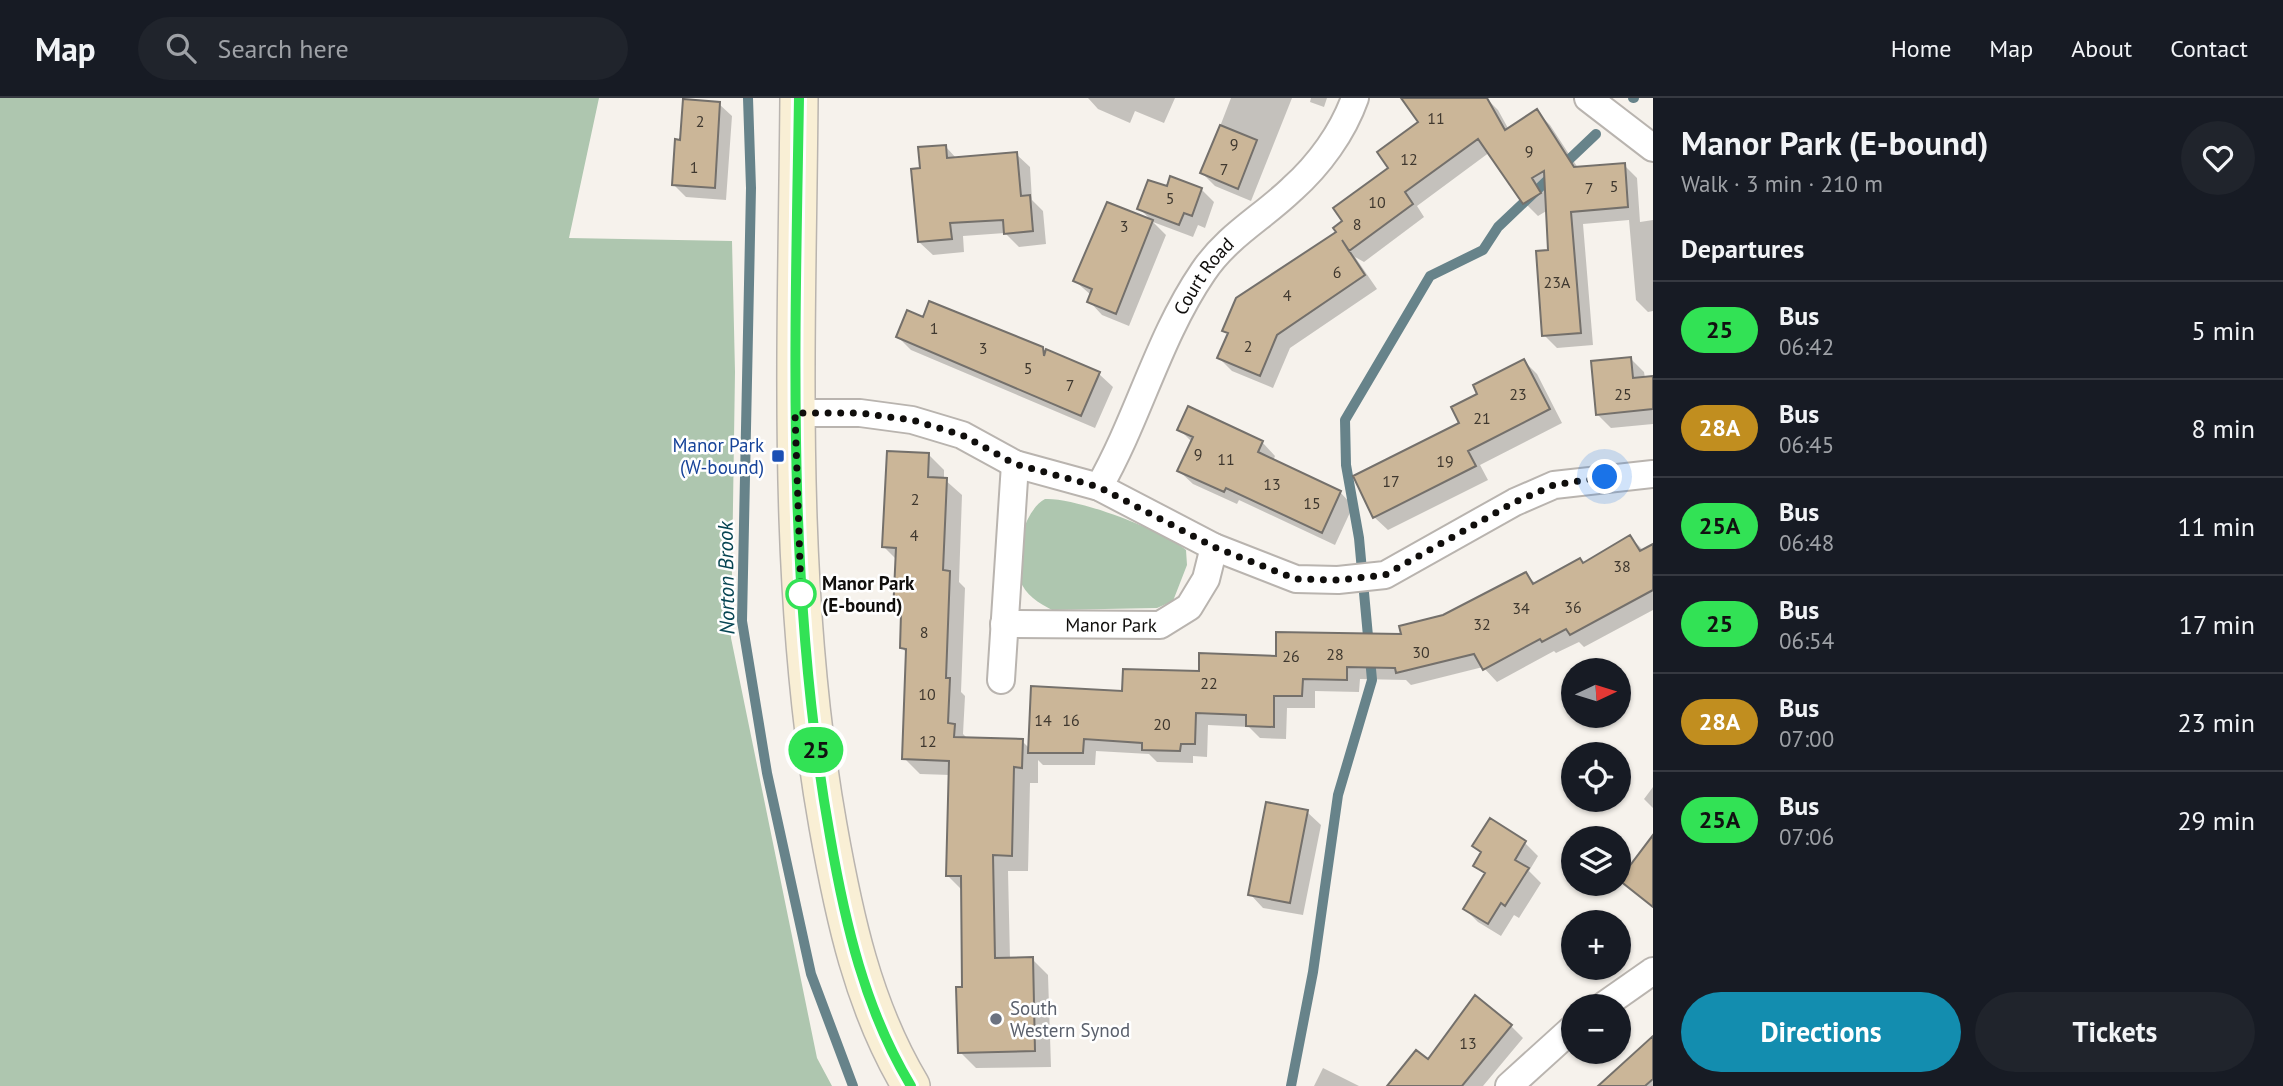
<!DOCTYPE html>
<html lang="en">
<head>
<meta charset="utf-8">
<style>
	:root { --surface:#171b24; --page:#20242c; --text:#f1f3f6; --muted:#9ea1a6; --line:#363941; --accent:#138daf }
	body { margin:0; font-family:"PT Sans",sans-serif; background:var(--page); color:var(--text); height:100vh; display:flex; flex-direction:column; font-size:26px; white-space:nowrap }
	* { box-sizing:border-box; margin:0 }
	p { font-size:23px; color:var(--muted) }
	.icon { flex:none; width:38px; height:38px; fill:none; stroke:currentColor; stroke-width:2; stroke-linecap:round; stroke-linejoin:round }
	.map { position:relative; flex:1; overflow:hidden }
	.panel { display:flex; flex-direction:column; background:var(--surface); width:630px }
	.panel>* { flex:none }
	.badge { padding:0 14px; border-radius:23px; font-size:24px; line-height:46px }
	.needle { width:46px; rotate:86deg }
	.tools { position:absolute; left:1561px; top:560px; display:grid; gap:14px }
	.tools a { display:grid; place-items:center; width:70px; height:70px; border-radius:50%; background:var(--surface); box-shadow:0 2px 5px #0004; font-size:35px }
	.you { position:absolute; width:35px; height:35px; margin:-18px; border:5px solid #fff; border-radius:50%; background:#1a73e8; box-shadow:0 0 0 10px #1a73e833 }
	.map>.badge { position:absolute; translate:-50% -50%; box-shadow:0 0 0 4px #fff }
	h2 { padding:0 28px; font-size:26px; line-height:63px }
	.round { display:grid; place-items:center; flex:none; width:74px; height:74px; border-radius:37px; background:var(--page) }
	.headline { display:flex; align-items:center; justify-content:space-between; height:119px; padding:0 28px }
	h1 { font-size:33px; font-weight:700; line-height:52px }
	.button { display:flex; gap:14px; margin-top:auto; padding:14px 28px }
	.button a { flex:1; height:80px; border-radius:42px; background:var(--accent); color:#fff; font-size:28px; font-weight:700; line-height:80px; text-align:center }
	.button a+a { background:var(--page); color:var(--text) }
	ul { padding:0; list-style:none }
	li { display:flex; align-items:center; gap:21px; height:98px; padding:0 28px; border-top:2px solid var(--line) }
	li div { flex:1 }
	li b { display:block; font-size:26px }
	li em { font-style:normal }
	li .badge { min-width:77px; font-weight:700; text-align:center }
	header { display:flex; align-items:center; gap:42px; box-sizing:border-box; height:98px; padding:0 35px; background:var(--surface); border-bottom:2px solid var(--line) }
	header strong { font-size:33px }
	nav { display:flex; gap:38px; margin-inline-start:auto; font-size:24px }
	.search { width:490px; height:63px; background:var(--page); display:flex; align-items:center; gap:18px; box-sizing:border-box; padding:0 24px; border-radius:38px; color:var(--muted); font-size:26px }
	main { display:flex; flex:1; min-height:0 }
	.map>svg:first-child { display:block }
	.green { fill:#aec6af }
	.shadow { fill:#0003 }
	.lines { fill:none; stroke-linecap:round; stroke-linejoin:round }
	.stream { stroke:#67838a; stroke-width:10 }
	.building { fill:#cbb698; stroke:#74706b; stroke-width:2 }
	.street-casing { stroke:#b9b4af; stroke-width:30 }
	.secondary-casing { stroke:#b9b4af; stroke-width:40 }
	.street { stroke:#fff; stroke-width:26 }
	.secondary { stroke:#f9efd5; stroke-width:37 }
	.line-casing { stroke:#fff; stroke-width:16 }
	.line { stroke:#32e255; stroke-width:10 }
	.walk { stroke:#100e0c; stroke-width:7; stroke-dasharray:0 12.6 }
	.transit-dot { fill:#1a4fb4; stroke:#fff; stroke-width:2.5 }
	.stop-dot { fill:#fff; stroke:#32e255; stroke-width:3.5 }
	.worship-dot { fill:#6b7280; stroke:#fff; stroke-width:2.5 }
	.labels { text-anchor:middle; dominant-baseline:central; stroke-width:5; stroke-linejoin:round; paint-order:stroke }
	.number-label { font-size:16px; fill:#3f382f }
	.street-label { font-size:19px; fill:#100e0c; stroke:#fff }
	.transit-label { font-size:19px; fill:#164399; stroke:#fff; text-anchor:end }
	.stop-label { font-size:19px; font-weight:bold; fill:#100e0c; stroke:#fff; text-anchor:start }
	.worship-label { font-size:19px; fill:#5b616d; stroke:#fff; text-anchor:start }
	.water-label { font-size:21px; font-style:italic; fill:#074553; stroke:#fff }
</style>
</head>
<body>
<header>
<strong>Map</strong>
<div class="search"><svg class="icon" aria-label="search" viewBox="0 0 24 24"><circle cx="10" cy="10" r="6"/><path d="M15 15l6 6"/></svg>Search here</div>
<nav><a>Home</a><a>Map</a><a>About</a><a>Contact</a></nav>
</header>
<main>
<div class="map">
<svg width="1653" height="988" viewBox="0 0 1653 988">
	<rect width="100%" height="100%" fill="#f6f2ec"/>
	<!-- green -->
	<path class="green" d="M 0,0 L 599,0 L 569,140 L 732,143 L 735,274 L 731,540 L 817,960 L 832,988 L 0,988 Z
		M 1045,401 C 1075,399 1163,432 1186,452 L 1187,467 L 1173,503 L 1157,510 L 1052,512 C 1039,505 1025,497 1020,482 C 1013,460 1023,413 1045,401 Z"/>
	<!-- shadow -->
	<path class="shadow" d="M 1088,0 L 1175,0 L 1164,25 L 1135,13 L 1130,25 L 1098,11 Z
		M 1231,0 L 1292,0 L 1251,103 L 1215,88 L 1202,75 Z
		M 1311,0 L 1327,0 L 1324,9 L 1310,4 Z
		M 1405,0 L 1486,0 L 1498,12 L 1509,32 L 1537,14 L 1550,27 L 1578,70 L 1624,67 L 1637,80 L 1640,124 L 1653,122 L 1653,213 L 1648,214 L 1636,202 L 1629,122 L 1583,126 L 1593,247 L 1557,250 L 1544,237 L 1550,154 L 1548,112 L 1538,118 L 1525,105 L 1490,54 L 1417,108 L 1424,119 L 1364,164 L 1355,159 L 1377,191 L 1290,250 L 1273,290 L 1232,273 L 1219,260 L 1229,237 L 1224,233 L 1338,134 L 1391,70 L 1420,25 Z
		M 719,6 L 732,18 L 726,102 L 686,99 L 673,86 L 681,44 Z
		M 946,49 L 957,61 L 1016,56 L 1030,69 L 1032,102 L 1043,113 L 1046,146 L 1019,149 L 1005,135 L 963,138 L 964,154 L 933,157 L 919,144 L 921,72 Z
		M 1168,91 L 1201,91 L 1214,104 L 1205,130 L 1198,127 L 1193,139 L 1153,124 L 1166,137 L 1129,228 L 1102,217 L 1089,203 L 1091,197 L 1075,183 L 1152,123 L 1139,110 Z
		M 924,221 L 1042,251 L 1099,276 L 1113,289 L 1095,330 L 911,252 L 898,239 Z
		M 1631,261 L 1644,274 L 1645,280 L 1653,280 L 1653,326 L 1611,330 L 1598,317 Z
		M 1524,263 L 1537,276 L 1562,325 L 1480,367 L 1488,382 L 1388,432 L 1374,419 L 1462,326 L 1480,297 Z
		M 1179,331 L 1262,344 L 1275,358 L 1273,363 L 1340,394 L 1353,408 L 1335,447 L 1239,402 L 1237,406 L 1193,386 L 1179,373 L 1192,344 Z
		M 928,356 L 944,372 L 944,381 L 962,397 L 959,484 L 965,490 L 961,594 L 965,598 L 963,636 L 968,641 L 1022,643 L 1030,651 L 1124,595 L 1200,575 L 1403,538 L 1526,476 L 1536,486 L 1584,466 L 1630,439 L 1644,453 L 1653,448 L 1653,512 L 1584,549 L 1579,544 L 1556,555 L 1554,553 L 1497,584 L 1483,569 L 1411,587 L 1406,582 L 1360,581 L 1359,594 L 1315,593 L 1315,610 L 1287,610 L 1286,641 L 1260,640 L 1249,629 L 1208,627 L 1207,659 L 1193,658 L 1193,665 L 1157,664 L 1149,656 L 1096,653 L 1095,667 L 1043,667 L 1038,662 L 1038,685 L 1030,685 L 1028,773 L 1008,773 L 1010,861 L 1032,861 L 1048,877 L 1051,969 L 976,970 L 960,954 L 964,890 L 963,793 L 948,778 L 950,677 L 920,676 L 904,660 L 908,556 L 902,550 L 903,522 L 895,514 L 897,462 L 884,449 Z
		M 1653,689 L 1653,710 L 1644,701 Z
		M 1307,714 L 1321,727 L 1303,817 L 1263,810 L 1250,796 Z
		M 1490,723 L 1525,745 L 1538,758 L 1529,773 L 1541,785 L 1519,820 L 1514,817 L 1501,838 L 1478,824 L 1465,811 L 1486,777 L 1476,767 L 1482,756 L 1474,748 Z
		M 1511,928 L 1523,940 L 1483,988 L 1389,988 L 1428,964 Z
		M 1653,941 L 1653,988 L 1601,988 Z
		M 1323,970 L 1359,988 L 1314,988 Z"/>
	<g class="lines">
		<!-- stream -->
		<path class="stream" d="M 748,0 L 751,90 L 742,523 L 767,675 L 811,876 L 853,988
			M 1633,0 L 1634,0
			M 1291,988 L 1313,874 L 1338,697 L 1372,582 L 1359,440 L 1346,367 L 1345,322 L 1430,178 L 1483,152 L 1498,129 L 1596,36"/>
	</g>
	<!-- building -->
	<path class="building" d="M 1401,0 L 1487,0 L 1505,32 L 1537,11 L 1574,69 L 1625,65 L 1628,109 L 1571,114 L 1581,235 L 1542,238 L 1536,153 L 1548,152 L 1544,73 L 1532,80 L 1541,95 L 1523,106 L 1478,41 L 1405,94 L 1413,106 L 1349,153 L 1342,142 L 1365,177 L 1277,237 L 1260,278 L 1217,260 L 1228,235 L 1222,233 L 1236,200 L 1336,134 L 1333,130 L 1342,123 L 1333,110 L 1388,70 L 1377,54 L 1418,24 Z
		M 683,1 L 720,4 L 715,90 L 672,87 L 675,41 L 680,42 Z
		M 1220,27 L 1257,42 L 1238,91 L 1200,75 Z
		M 946,47 L 947,60 L 1017,54 L 1021,98 L 1030,97 L 1033,133 L 1004,136 L 1003,122 L 950,125 L 952,141 L 918,144 L 911,71 L 920,70 L 918,49 Z
		M 1170,78 L 1202,90 L 1192,118 L 1184,115 L 1179,127 L 1137,111 L 1148,82 L 1167,88 Z
		M 1107,104 L 1153,122 L 1116,216 L 1087,204 L 1092,191 L 1073,183 Z
		M 929,203 L 1043,249 L 1044,258 L 1046,251 L 1100,274 L 1081,318 L 896,239 L 907,212 L 923,219 Z
		M 1631,259 L 1633,280 L 1653,278 L 1653,311 L 1596,317 L 1591,263 Z
		M 1524,261 L 1550,311 L 1468,353 L 1476,368 L 1373,420 L 1353,378 L 1459,325 L 1451,309 L 1477,296 L 1473,287 Z
		M 1188,308 L 1263,343 L 1258,354 L 1341,393 L 1322,435 L 1226,390 L 1224,394 L 1177,373 L 1193,339 L 1177,332 Z
		M 887,353 L 929,355 L 928,379 L 947,380 L 943,472 L 950,473 L 946,580 L 950,580 L 948,625 L 955,626 L 954,639 L 1023,641 L 1022,670 L 1014,669 L 1012,758 L 993,757 L 995,860 L 1033,859 L 1035,953 L 958,955 L 956,889 L 962,889 L 961,778 L 946,778 L 949,663 L 902,661 L 906,551 L 900,550 L 901,515 L 893,515 L 896,450 L 882,449 Z
		M 1630,437 L 1640,453 L 1653,446 L 1653,492 L 1570,537 L 1566,531 L 1542,544 L 1540,541 L 1483,572 L 1474,556 L 1396,575 L 1395,570 L 1347,569 L 1347,582 L 1303,581 L 1302,598 L 1274,598 L 1274,629 L 1246,628 L 1246,617 L 1196,615 L 1195,646 L 1181,646 L 1180,653 L 1142,652 L 1142,645 L 1084,641 L 1083,655 L 1028,655 L 1031,588 L 1122,593 L 1123,571 L 1199,573 L 1199,555 L 1276,558 L 1276,534 L 1401,536 L 1399,528 L 1443,517 L 1526,474 L 1533,486 L 1580,460 L 1583,465 Z
		M 1266,704 L 1308,712 L 1290,805 L 1248,797 Z
		M 1490,720 L 1526,743 L 1515,762 L 1529,770 L 1505,808 L 1501,805 L 1488,826 L 1463,811 L 1485,775 L 1473,768 L 1481,754 L 1472,748 Z
		M 1653,737 L 1653,809 L 1619,782 Z
		M 1475,897 L 1512,927 L 1462,988 L 1387,988 L 1416,952 L 1428,961 Z
		M 1653,938 L 1653,981 L 1645,988 L 1598,988 Z"/>
	<g class="lines">
		<!-- street casing -->
		<g class="street-casing">
			<g id="street">
				<path d="M 1588,0 L 1653,50"/>
				<path d="M 795,315 L 860,315 L 912,322 L 962,337 L 1015,366 L 1099,389 L 1214,449 L 1296,481 L 1338,482 L 1385,477 L 1515,404 L 1554,387 L 1653,376"/>
				<path id="s1" d="M 1099,389 C 1139,319 1158,240 1203,174 C 1227,138 1262,120 1292,91 C 1319,67 1343,34 1355,0"/>
				<path id="s2" d="M 1004,526 L 1160,527 L 1189,509 L 1206,481 L 1214,449"/>
				<path d="M 1001,582 L 1015,366"/>
				<path d="M 1603,908 L 1653,873"/>
				<path d="M 1509,988 L 1573,930"/>
			</g>
		</g>
		<!-- secondary casing -->
		<g class="secondary-casing">
			<path id="secondary" d="M 799,0 C 797,243 785,487 828,728 C 844,818 863,908 911,988"/>
		</g>
		<!-- street -->
		<use href="#street" class="street"/>
		<!-- secondary -->
		<use href="#secondary" class="secondary"/>
	</g>
	<g class="lines">
		<!-- line casing -->
		<g class="line-casing">
			<path id="line" d="M 799,0 C 795,247 786,494 830,738 C 845,825 865,912 911,988"/>
		</g>
		<!-- line -->
		<use href="#line" class="line"/>
		<!-- walk -->
		<path class="walk" d="M 801,496 L 795,315 L 860,315 L 912,322 L 962,337 L 1015,366 L 1099,389 L 1214,449 L 1296,481 L 1338,482 L 1385,477 L 1515,404 L 1554,387 L 1605,379"/>
	</g>
	<!-- markers -->
	<rect class="transit-dot" x="771" y="351" width="14" height="14" rx="3.5"/>
	<circle class="stop-dot" cx="801" cy="496" r="14"/>
	<circle class="worship-dot" cx="996" cy="921" r="7"/>
	<g class="labels">
		<!-- number labels -->
		<g class="number-label">
			<text x="1436" y="20">11</text>
			<text x="700" y="23">2</text>
			<text x="1234" y="46">9</text>
			<text x="1529" y="53">9</text>
			<text x="1409" y="61">12</text>
			<text x="694" y="69">1</text>
			<text x="1224" y="71">7</text>
			<text x="1614" y="88">5</text>
			<text x="1589" y="90">7</text>
			<text x="1170" y="100">5</text>
			<text x="1377" y="104">10</text>
			<text x="1357" y="126">8</text>
			<text x="1124" y="128">3</text>
			<text x="1337" y="174">6</text>
			<text x="1557" y="184">23A</text>
			<text x="1287" y="197">4</text>
			<text x="934" y="230">1</text>
			<text x="1248" y="248">2</text>
			<text x="983" y="250">3</text>
			<text x="1028" y="270">5</text>
			<text x="1070" y="287">7</text>
			<text x="1518" y="296">23</text>
			<text x="1623" y="296">25</text>
			<text x="1482" y="320">21</text>
			<text x="1198" y="356">9</text>
			<text x="1226" y="361">11</text>
			<text x="1445" y="363">19</text>
			<text x="1391" y="383">17</text>
			<text x="1272" y="386">13</text>
			<text x="915" y="401">2</text>
			<text x="1312" y="405">15</text>
			<text x="914" y="437">4</text>
			<text x="1622" y="468">38</text>
			<text x="1573" y="509">36</text>
			<text x="1521" y="510">34</text>
			<text x="1482" y="526">32</text>
			<text x="924" y="534">8</text>
			<text x="1421" y="554">30</text>
			<text x="1335" y="556">28</text>
			<text x="1291" y="558">26</text>
			<text x="1209" y="585">22</text>
			<text x="927" y="596">10</text>
			<text x="1043" y="622">14</text>
			<text x="1071" y="622">16</text>
			<text x="1162" y="626">20</text>
			<text x="928" y="643">12</text>
			<text x="1468" y="945">13</text>
		</g>
		<!-- street labels -->
		<g class="street-label">
			<text stroke="none"><textPath href="#s1" startOffset="236">Court Road</textPath></text>
			<text stroke="none"><textPath href="#s2" startOffset="107">Manor Park</textPath></text>
		</g>
		<!-- transit labels -->
		<g class="transit-label">
			<text x="764" y="347">Manor Park<tspan x="764" dy="22">(W-bound)</tspan></text>
		</g>
		<!-- stop labels -->
		<g class="stop-label">
			<text x="822" y="485">Manor Park<tspan x="822" dy="22">(E-bound)</tspan></text>
		</g>
		<!-- worship labels -->
		<g class="worship-label">
			<text x="1010" y="910">South<tspan x="1010" dy="22">Western Synod</tspan></text>
		</g>
		<!-- water labels -->
		<g class="water-label">
			<text transform="translate(726 480) rotate(-91)">Norton Brook</text>
		</g>
	</g>
</svg>
<div class="tools">
<a><svg class="needle" viewBox="-14 -14 28 28"><path d="M0-13l5 13h-10z" fill="#e53935"/><path d="M0 13l5-13h-10z" fill="#9ea1a6"/></svg></a>
<a><svg class="icon" aria-label="locate" viewBox="0 0 24 24"><circle cx="12" cy="12" r="6"/><path d="M12 2v4M12 18v4M2 12h4M18 12h4"/></svg></a>
<a><svg class="icon" aria-label="layers" viewBox="0 0 24 24"><path d="M12 4l9 5-9 5-9-5zM3 14l9 5 9-5"/></svg></a>
<a>+</a>
<a>−</a>
</div>
<div class="you" style="left:1605px;top:379px"></div>
<b class="badge" style="left:816px;top:652px;background:#32e255;color:#111">25</b>
</div>
<section class="panel">
<div class="headline"><div><h1>Manor Park (E-bound)</h1><p>Walk · 3 min · 210 m</p></div><a class="round"><svg class="icon" aria-label="heart" viewBox="0 0 24 24"><path d="M12 20l-8-8c-3-5 5-10 8-4 3-6 11-1 8 4z"/></svg></a></div>
<h2>Departures</h2>
<ul>
<li><span class="badge" style="background:#32e255;color:#111">25</span><div><b>Bus</b><p>06:42</p></div><em>5 min</em></li>
<li><span class="badge" style="background:#c18e1f;color:#fff">28A</span><div><b>Bus</b><p>06:45</p></div><em>8 min</em></li>
<li><span class="badge" style="background:#32e255;color:#111">25A</span><div><b>Bus</b><p>06:48</p></div><em>11 min</em></li>
<li><span class="badge" style="background:#32e255;color:#111">25</span><div><b>Bus</b><p>06:54</p></div><em>17 min</em></li>
<li><span class="badge" style="background:#c18e1f;color:#fff">28A</span><div><b>Bus</b><p>07:00</p></div><em>23 min</em></li>
<li><span class="badge" style="background:#32e255;color:#111">25A</span><div><b>Bus</b><p>07:06</p></div><em>29 min</em></li>
</ul>
<div class="button"><a>Directions</a><a>Tickets</a></div>
</section>
</main>
</body>
</html>
